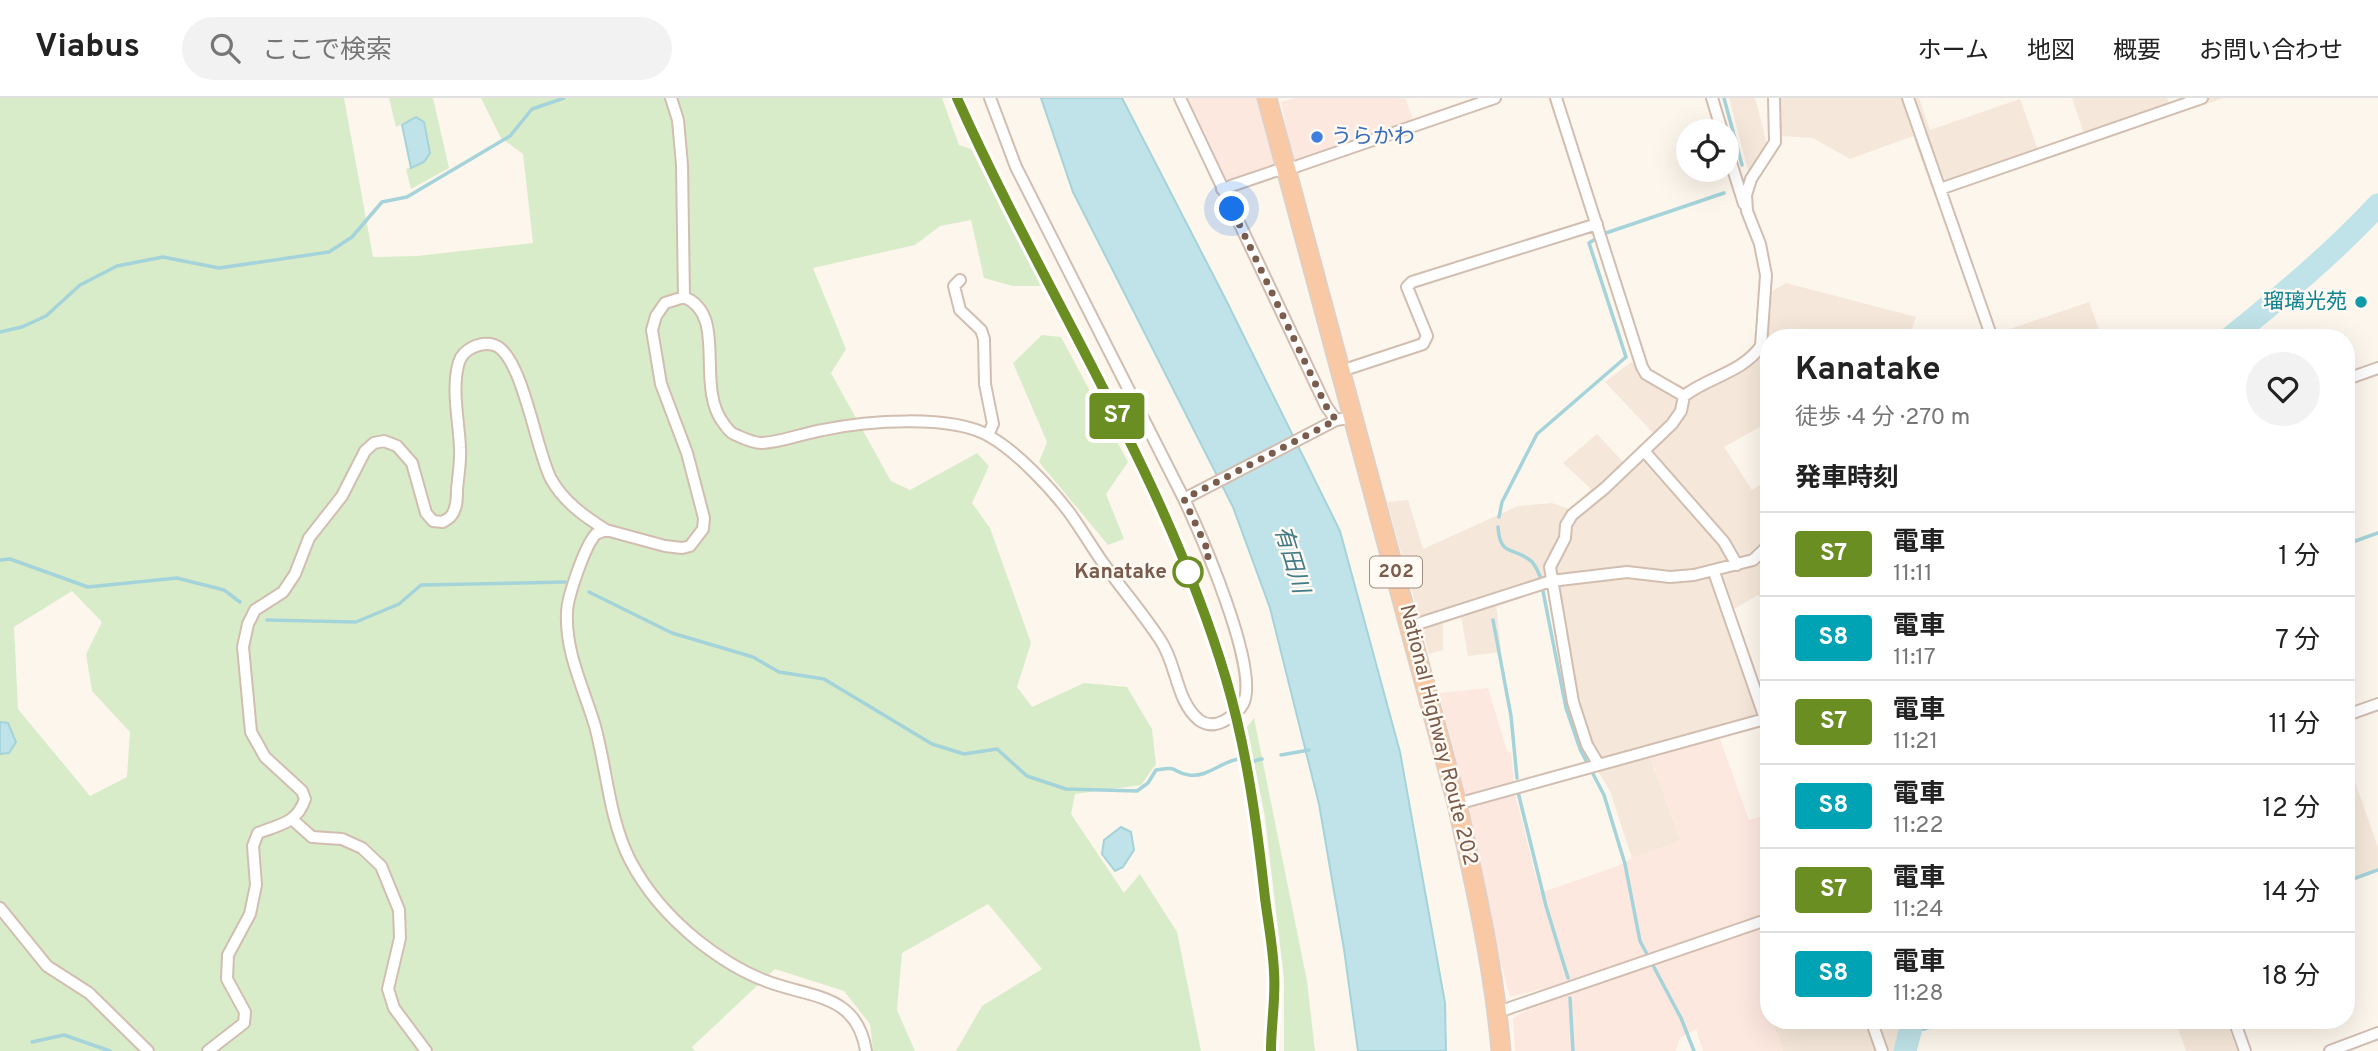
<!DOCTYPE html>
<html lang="ja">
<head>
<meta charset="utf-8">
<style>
	:root { --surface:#fff; --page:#f2f2f2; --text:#222; --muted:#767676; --line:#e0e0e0 }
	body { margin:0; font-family:Overpass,"Noto Sans JP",sans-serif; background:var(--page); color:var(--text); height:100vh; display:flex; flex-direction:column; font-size:26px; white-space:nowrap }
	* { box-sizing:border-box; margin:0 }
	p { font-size:23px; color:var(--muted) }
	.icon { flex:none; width:38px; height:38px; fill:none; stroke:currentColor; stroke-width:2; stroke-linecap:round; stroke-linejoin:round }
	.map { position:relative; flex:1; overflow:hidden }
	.drawer { position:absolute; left:1760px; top:231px; width:595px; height:700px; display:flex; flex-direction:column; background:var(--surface); border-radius:28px; box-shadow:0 7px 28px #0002 }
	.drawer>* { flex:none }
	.badge { padding:0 14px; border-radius:5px; font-size:24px; line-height:46px }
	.tools { position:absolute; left:1676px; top:21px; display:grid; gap:14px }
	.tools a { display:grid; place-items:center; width:63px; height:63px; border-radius:50%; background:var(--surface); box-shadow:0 7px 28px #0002; font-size:35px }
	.you { position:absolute; width:35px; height:35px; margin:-18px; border:5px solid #fff; border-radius:50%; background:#1a73e8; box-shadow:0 0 0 10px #1a73e833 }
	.map>.badge { position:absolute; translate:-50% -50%; box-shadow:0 0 0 4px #fff }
	h2 { padding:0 35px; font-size:26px; line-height:63px }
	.round { display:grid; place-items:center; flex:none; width:74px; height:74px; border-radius:37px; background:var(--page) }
	.headline { display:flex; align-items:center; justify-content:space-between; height:119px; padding:0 35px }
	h1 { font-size:33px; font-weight:700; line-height:52px }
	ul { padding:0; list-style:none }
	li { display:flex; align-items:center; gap:21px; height:84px; padding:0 35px; border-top:2px solid var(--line) }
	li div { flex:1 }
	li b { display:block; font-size:26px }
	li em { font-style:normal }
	li .badge { min-width:77px; font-weight:700; text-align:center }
	header { display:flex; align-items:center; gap:42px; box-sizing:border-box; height:98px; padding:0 35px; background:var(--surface); border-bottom:2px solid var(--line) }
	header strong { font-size:33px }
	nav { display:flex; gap:38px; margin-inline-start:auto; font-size:24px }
	.search { width:490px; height:63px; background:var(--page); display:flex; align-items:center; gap:18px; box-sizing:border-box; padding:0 24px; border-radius:38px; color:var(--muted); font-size:26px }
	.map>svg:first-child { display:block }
	.residential { fill:#f5e8da }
	.commercial { fill:#fde8e0 }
	.green { fill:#d8ecc9; fill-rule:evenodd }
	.water { fill:#bfe3e8; stroke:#a5d3da; stroke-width:2 }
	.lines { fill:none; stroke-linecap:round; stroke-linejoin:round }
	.stream { stroke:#a5d3da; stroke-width:3.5 }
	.river { stroke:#bfe3e8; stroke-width:23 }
	.minor-casing { stroke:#d1beb0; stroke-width:14 }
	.trunk-casing { stroke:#dad1cd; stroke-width:21 }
	.minor { stroke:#fff; stroke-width:10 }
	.trunk { stroke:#f9c8a4; stroke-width:18 }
	.rail-casing { stroke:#b9a8c9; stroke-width:6 }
	.rail { stroke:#fffaf3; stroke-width:3.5; stroke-dasharray:10; stroke-linecap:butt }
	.line-casing { stroke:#fff; stroke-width:16 }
	.line { stroke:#6b8e23; stroke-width:10 }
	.walk { stroke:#7a5c4d; stroke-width:7; stroke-dasharray:0 12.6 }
	.shop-dot { fill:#3f7fe0; stroke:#fffaf3; stroke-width:2.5 }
	.culture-dot { fill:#0f9aa8; stroke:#fffaf3; stroke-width:2.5 }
	.stop-dot { fill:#fff; stroke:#6b8e23; stroke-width:3.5 }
	.labels { text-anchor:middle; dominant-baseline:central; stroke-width:5; stroke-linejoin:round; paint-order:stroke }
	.shield { fill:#fffaf3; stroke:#a28b7f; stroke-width:2 }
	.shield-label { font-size:19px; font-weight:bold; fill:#7a5c4d }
	.shop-label { font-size:21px; fill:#366cbe; stroke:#fffaf3; text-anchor:start }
	.culture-label { font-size:21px; fill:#0d838f; stroke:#fffaf3; text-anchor:end }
	.stop-label { font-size:21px; font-weight:bold; fill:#7a5c4d; stroke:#fffaf3; text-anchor:end }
	.street-label { font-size:21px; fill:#7a5c4d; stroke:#fffaf3 }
	.water-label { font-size:23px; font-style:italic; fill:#437c86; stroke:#fffaf3 }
</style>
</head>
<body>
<header>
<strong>Viabus</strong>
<div class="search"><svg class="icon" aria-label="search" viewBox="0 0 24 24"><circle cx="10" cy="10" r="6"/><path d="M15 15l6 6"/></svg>ここで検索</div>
<nav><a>ホーム</a><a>地図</a><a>概要</a><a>お問い合わせ</a></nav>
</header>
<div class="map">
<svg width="2378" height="953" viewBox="0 0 2378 953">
	<rect width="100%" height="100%" fill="#fdf6ec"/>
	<!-- residential -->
	<path class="residential" d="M 1729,0 L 1755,0 L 1770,56 L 1749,76 Z
		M 1778,0 L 1919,0 L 1930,32 L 2020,1 L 2038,52 L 2084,36 L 2072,0 L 2167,0 L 2169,6 L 2188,0 L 2224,0 L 1935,99 L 1913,38 L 1850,61 L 1813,40 L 1780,38 Z
		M 1786,185 L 1916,219 L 1909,240 L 1769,240 L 1769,324 L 1724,349 L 1752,392 L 1769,381 L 1769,510 L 1758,497 L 1724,517 L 1760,619 L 1716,632 L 1720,641 L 1650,658 L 1681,743 L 1632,760 L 1610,693 L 1583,647 L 1571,604 L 1547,489 L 1537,494 L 1496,504 L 1501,554 L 1468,558 L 1461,518 L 1443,523 L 1443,552 L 1429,556 L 1387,404 L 1408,402 L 1423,451 L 1518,408 L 1552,405 L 1572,412 L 1591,391 L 1563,365 L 1597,336 L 1626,367 L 1654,336 L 1605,284 L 1631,264 L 1684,289 L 1737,262 L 1758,242 L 1762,199 Z
		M 2089,204 L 2102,240 L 1969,240 L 1983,235 L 2001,234 Z
		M 2347,661 L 2378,749 L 2378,770 L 2347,781 Z
		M 1782,922 L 1908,922 L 1901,953 L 1783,953 L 1773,925 Z
		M 2175,922 L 2226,922 L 2237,953 L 2186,953 Z"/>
	<!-- commercial -->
	<path class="commercial" d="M 1188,0 L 1257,0 L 1276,69 L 1227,83 Z
		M 1296,0 L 1405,0 L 1413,21 L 1293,63 L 1281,4 Z
		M 1488,590 L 1507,653 L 1511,654 L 1515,696 L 1540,795 L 1618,768 L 1632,760 L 1681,743 L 1650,657 L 1720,641 L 1749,722 L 1769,716 L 1769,816 L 1576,882 L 1510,899 L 1490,824 L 1468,707 L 1439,595 Z
		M 1769,826 L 1769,922 L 1782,922 L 1773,926 L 1783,953 L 1703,953 L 1696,931 L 1680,940 L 1676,953 L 1515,953 L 1513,920 L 1527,912 Z"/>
	<!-- green -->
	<path class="green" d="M 0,0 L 344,0 L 373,159 L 417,158 L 533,145 L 523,56 L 501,40 L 481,0 L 942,0 L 959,47 L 971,51 L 1041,188 L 1013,188 L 984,180 L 971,122 L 940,128 L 915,147 L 813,170 L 846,251 L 831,275 L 891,383 L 910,392 L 977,355 L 989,368 L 972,405 L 990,430 L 1031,545 L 1017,589 L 1032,609 L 1084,585 L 1127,589 L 1152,631 L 1156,666 L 1141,687 L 1075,696 L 1071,716 L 1124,795 L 1140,776 L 1177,834 L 1201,953 L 956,953 L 982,908 L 1042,871 L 988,806 L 902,855 L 897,912 L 915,953 L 873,953 L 870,926 L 844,893 L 775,871 L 692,949 L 695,953 L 0,953 ZM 72,493 L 102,524 L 86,556 L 92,593 L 130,634 L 127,679 L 90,698 L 18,611 L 14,529 Z
		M 389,0 L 433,0 L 449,70 L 411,91 L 406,71 L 424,64 L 430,55 L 424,25 L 416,19 L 396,29 Z
		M 1042,237 L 1061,239 L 1128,364 L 1106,396 L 1124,441 L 1108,447 L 1039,364 L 1047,344 L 1013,265 Z
		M 1254,620 L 1307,883 L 1315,953 L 1284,953 L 1284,881 L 1265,719 L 1247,629 Z"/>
	<!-- water -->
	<path class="water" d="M 1041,0 L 1122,0 L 1225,200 L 1340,433 L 1400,654 L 1445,905 L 1446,953 L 1358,953 L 1344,851 L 1319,706 L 1270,510 L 1233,409 L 1073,94 Z
		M 416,19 L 424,24 L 430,55 L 424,64 L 411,70 L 402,27 Z
		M 0,624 L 8,625 L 16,644 L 9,655 L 0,656 Z
		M 1121,729 L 1131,734 L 1134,752 L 1123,769 L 1115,773 L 1102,756 L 1104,742 Z"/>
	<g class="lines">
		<!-- stream -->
		<path class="stream" d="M 1724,0 L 1742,67
			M 1603,136 L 1724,95
			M 0,234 L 22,229 L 46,218 L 80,187 L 117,168 L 163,159 L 219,170 L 329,154 L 352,139 L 382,104 L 407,99 L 510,38 L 532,11 L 564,0
			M 1499,419 L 1502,404 L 1537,336 L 1626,259 L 1589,145 L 1597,140
			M 1498,429 C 1500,460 1514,448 1531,463 C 1535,466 1538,474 1540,478 L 1566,610 L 1580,651 L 1604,697 L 1625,766 L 1640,843 L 1681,920 L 1694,953
			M 2347,446 L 2378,435
			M 0,462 L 10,461 L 88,489 L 177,480 L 224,492 L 240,504
			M 589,494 L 672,535 L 753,559 L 779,574 L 824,581 L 932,646 L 964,656 L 997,651 L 1027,678 L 1066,691 L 1137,693 L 1148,685 L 1156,672 C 1180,667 1172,675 1189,677 C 1207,680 1222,663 1239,661
			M 267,522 L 356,524 L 399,506 L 421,487 L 565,484
			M 1493,522 L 1511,618 L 1517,680
			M 1281,657 L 1309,652
			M 1254,663 L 1262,661
			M 1518,694 L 1546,808 L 1568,880
			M 2347,783 L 2378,772
			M 1570,900 L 1573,953
			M 1910,932 L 1924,931 L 1951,922
			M 32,944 L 64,937 L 110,953"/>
		<!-- river -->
		<path class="river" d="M 2230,240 C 2282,198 2332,156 2378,107
			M 1905,953 L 1913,922"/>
		<!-- minor casing -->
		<g class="minor-casing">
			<path id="minor" d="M 671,0 L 678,22 L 682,67 L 684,199
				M 1180,0 L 1326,308 L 1336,322
				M 1556,0 L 1642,269 L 1646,276 L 1684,298
				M 1712,0 L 1722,33
				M 1908,0 L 1992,240
				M 1727,52 L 1744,106
				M 1222,91 L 1275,73 L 1286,72 L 1495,0
				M 1940,91 L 2202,0
				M 960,182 L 954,188 L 960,212 L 981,232 L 984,241 L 985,286 L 993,326 L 988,337
				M 1341,273 L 1423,246 L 1427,238 L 1407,189 L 1412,184 L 1597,126
				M 2347,281 L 2378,270
				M 1645,354 L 1724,444 L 1737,467
				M 1184,401 L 1336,322 L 1354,319
				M 1714,474 L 1769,632
				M 1411,528 L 1551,483 L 1627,474 L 1670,479 L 1694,477 L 1753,462 L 1769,447
				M 2347,617 L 2378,606
				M 1599,667 L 1587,647 L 1573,604 L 1550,469 L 1565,440 L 1566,427 L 1572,417 L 1605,390 L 1672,326 L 1681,313 L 1684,298 C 1708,279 1742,275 1761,248 L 1766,177 L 1760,146 L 1747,113 L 1746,97 L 1751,81 L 1775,44 L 1774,0
				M 1457,706 L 1765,621
				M 293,722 L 312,739 L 342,741 L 362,750 L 381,768 L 399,812 L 400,840 L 388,891 L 394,910 L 426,953
				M 0,810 L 47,868 L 89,895 L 148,953
				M 1498,914 L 1769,821
				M 1871,922 L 1882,953
				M 2234,922 L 2245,953
				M 208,953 L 244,925 L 245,914 L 227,881 L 228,857 L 250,816 L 256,787 L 253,748 L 258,735 C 281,726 297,725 305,701 L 302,693 L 265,659 L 251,634 L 243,549 L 248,526 L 255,512 L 283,494 L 295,476 L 309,440 L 342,398 L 365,353 L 374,345 L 384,343 L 397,348 L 412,365 L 426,415 L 433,423 L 443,424 C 445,422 449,421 451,418 C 457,411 457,400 457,392 C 458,378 461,364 460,350 C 459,323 451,290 459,264 C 463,251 481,243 494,247 C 522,255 536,353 551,381 C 564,404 584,418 606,432
				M 866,953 C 857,895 810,900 766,883 C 742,874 717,858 697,842 C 670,820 646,793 630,762 C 609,721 607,672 595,628 C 584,591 565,554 567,515 C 567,500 585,447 596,436 C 598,435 603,433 606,432 L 665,448 L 682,450 L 690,448 L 703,431 L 704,420 L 687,355 L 661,286 L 652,232 L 656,218 L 665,205 L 684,199 C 729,217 694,288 724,326 C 728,331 730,335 736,337 C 743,340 753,345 761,345 C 777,345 805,335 823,332 C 865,323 951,316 989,338 C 1016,353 1050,389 1069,414 C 1080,429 1090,446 1101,462 C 1120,489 1143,515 1161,543 C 1177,567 1176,603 1199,622 C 1207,628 1216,627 1224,623 C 1231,619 1239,613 1243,606 C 1261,573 1200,435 1184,401 L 1016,69 L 990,0
				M 2330,953 L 2378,935"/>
		</g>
		<!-- trunk casing -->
		<g class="trunk-casing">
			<path id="trunk" d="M 1267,0 L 1457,706 C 1475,787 1494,870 1501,953"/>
		</g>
		<!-- minor -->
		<use href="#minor" class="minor"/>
		<!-- trunk -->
		<use href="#trunk" class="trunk"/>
		<!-- rail casing -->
		<g class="rail-casing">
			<path id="rail" d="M 957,0 C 1044,194 1166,375 1226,581 C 1247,652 1257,727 1265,800 C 1268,824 1273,849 1274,874 C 1276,900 1271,926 1271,953"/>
		</g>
		<!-- rail -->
		<use href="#rail" class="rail"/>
	</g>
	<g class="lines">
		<!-- line casing -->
		<g class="line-casing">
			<path id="line" d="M 957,0 C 1044,195 1165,375 1226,581 C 1247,652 1257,727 1265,800 C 1268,824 1273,849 1274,874 C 1276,900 1271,926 1271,953"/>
		</g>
		<!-- line -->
		<use href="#line" class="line"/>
		<!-- walk -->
		<path class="walk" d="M 1188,474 L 1210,457 L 1184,401 L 1336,322 L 1326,308 L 1232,111"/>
	</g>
	<!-- markers -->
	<circle class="shop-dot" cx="1317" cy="39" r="7"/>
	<circle class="culture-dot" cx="2361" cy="204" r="7"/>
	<circle class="stop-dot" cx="1188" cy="474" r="14"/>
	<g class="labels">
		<!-- shield labels -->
		<rect class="shield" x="1370" y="458.5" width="52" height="31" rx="5"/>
		<g class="shield-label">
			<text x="1396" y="474">202</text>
		</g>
		<!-- shop labels -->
		<g class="shop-label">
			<text x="1331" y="39">うらかわ</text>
		</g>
		<!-- culture labels -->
		<g class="culture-label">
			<text x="2347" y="204">瑠璃光苑</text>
		</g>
		<!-- stop labels -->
		<g class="stop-label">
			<text x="1167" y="474">Kanatake</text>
		</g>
		<!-- street labels -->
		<g class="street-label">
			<text transform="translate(1438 637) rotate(76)">National Highway Route 202</text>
		</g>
		<!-- water labels -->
		<g class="water-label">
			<text transform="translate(1290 462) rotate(73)">有田川</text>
		</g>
	</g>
</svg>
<div class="tools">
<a><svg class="icon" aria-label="locate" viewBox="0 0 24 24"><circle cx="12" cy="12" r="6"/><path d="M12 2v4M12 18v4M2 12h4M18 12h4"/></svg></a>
</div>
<div class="you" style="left:1232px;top:111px"></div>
<b class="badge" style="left:1117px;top:318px;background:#6b8e23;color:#fff">S7</b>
<section class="drawer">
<div class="headline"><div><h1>Kanatake</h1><p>徒歩 · 4 分 · 270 m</p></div><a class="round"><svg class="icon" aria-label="heart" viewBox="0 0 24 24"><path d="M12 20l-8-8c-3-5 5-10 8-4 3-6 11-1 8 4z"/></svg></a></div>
<h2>発車時刻</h2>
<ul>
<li><span class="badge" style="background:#6b8e23;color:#fff">S7</span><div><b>電車</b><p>11:11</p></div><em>1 分</em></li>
<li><span class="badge" style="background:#00a3b4;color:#fff">S8</span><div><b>電車</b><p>11:17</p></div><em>7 分</em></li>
<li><span class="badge" style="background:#6b8e23;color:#fff">S7</span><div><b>電車</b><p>11:21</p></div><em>11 分</em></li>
<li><span class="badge" style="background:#00a3b4;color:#fff">S8</span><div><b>電車</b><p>11:22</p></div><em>12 分</em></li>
<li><span class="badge" style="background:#6b8e23;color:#fff">S7</span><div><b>電車</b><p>11:24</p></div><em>14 分</em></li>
<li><span class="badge" style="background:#00a3b4;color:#fff">S8</span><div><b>電車</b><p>11:28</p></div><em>18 分</em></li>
</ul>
</section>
</div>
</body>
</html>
